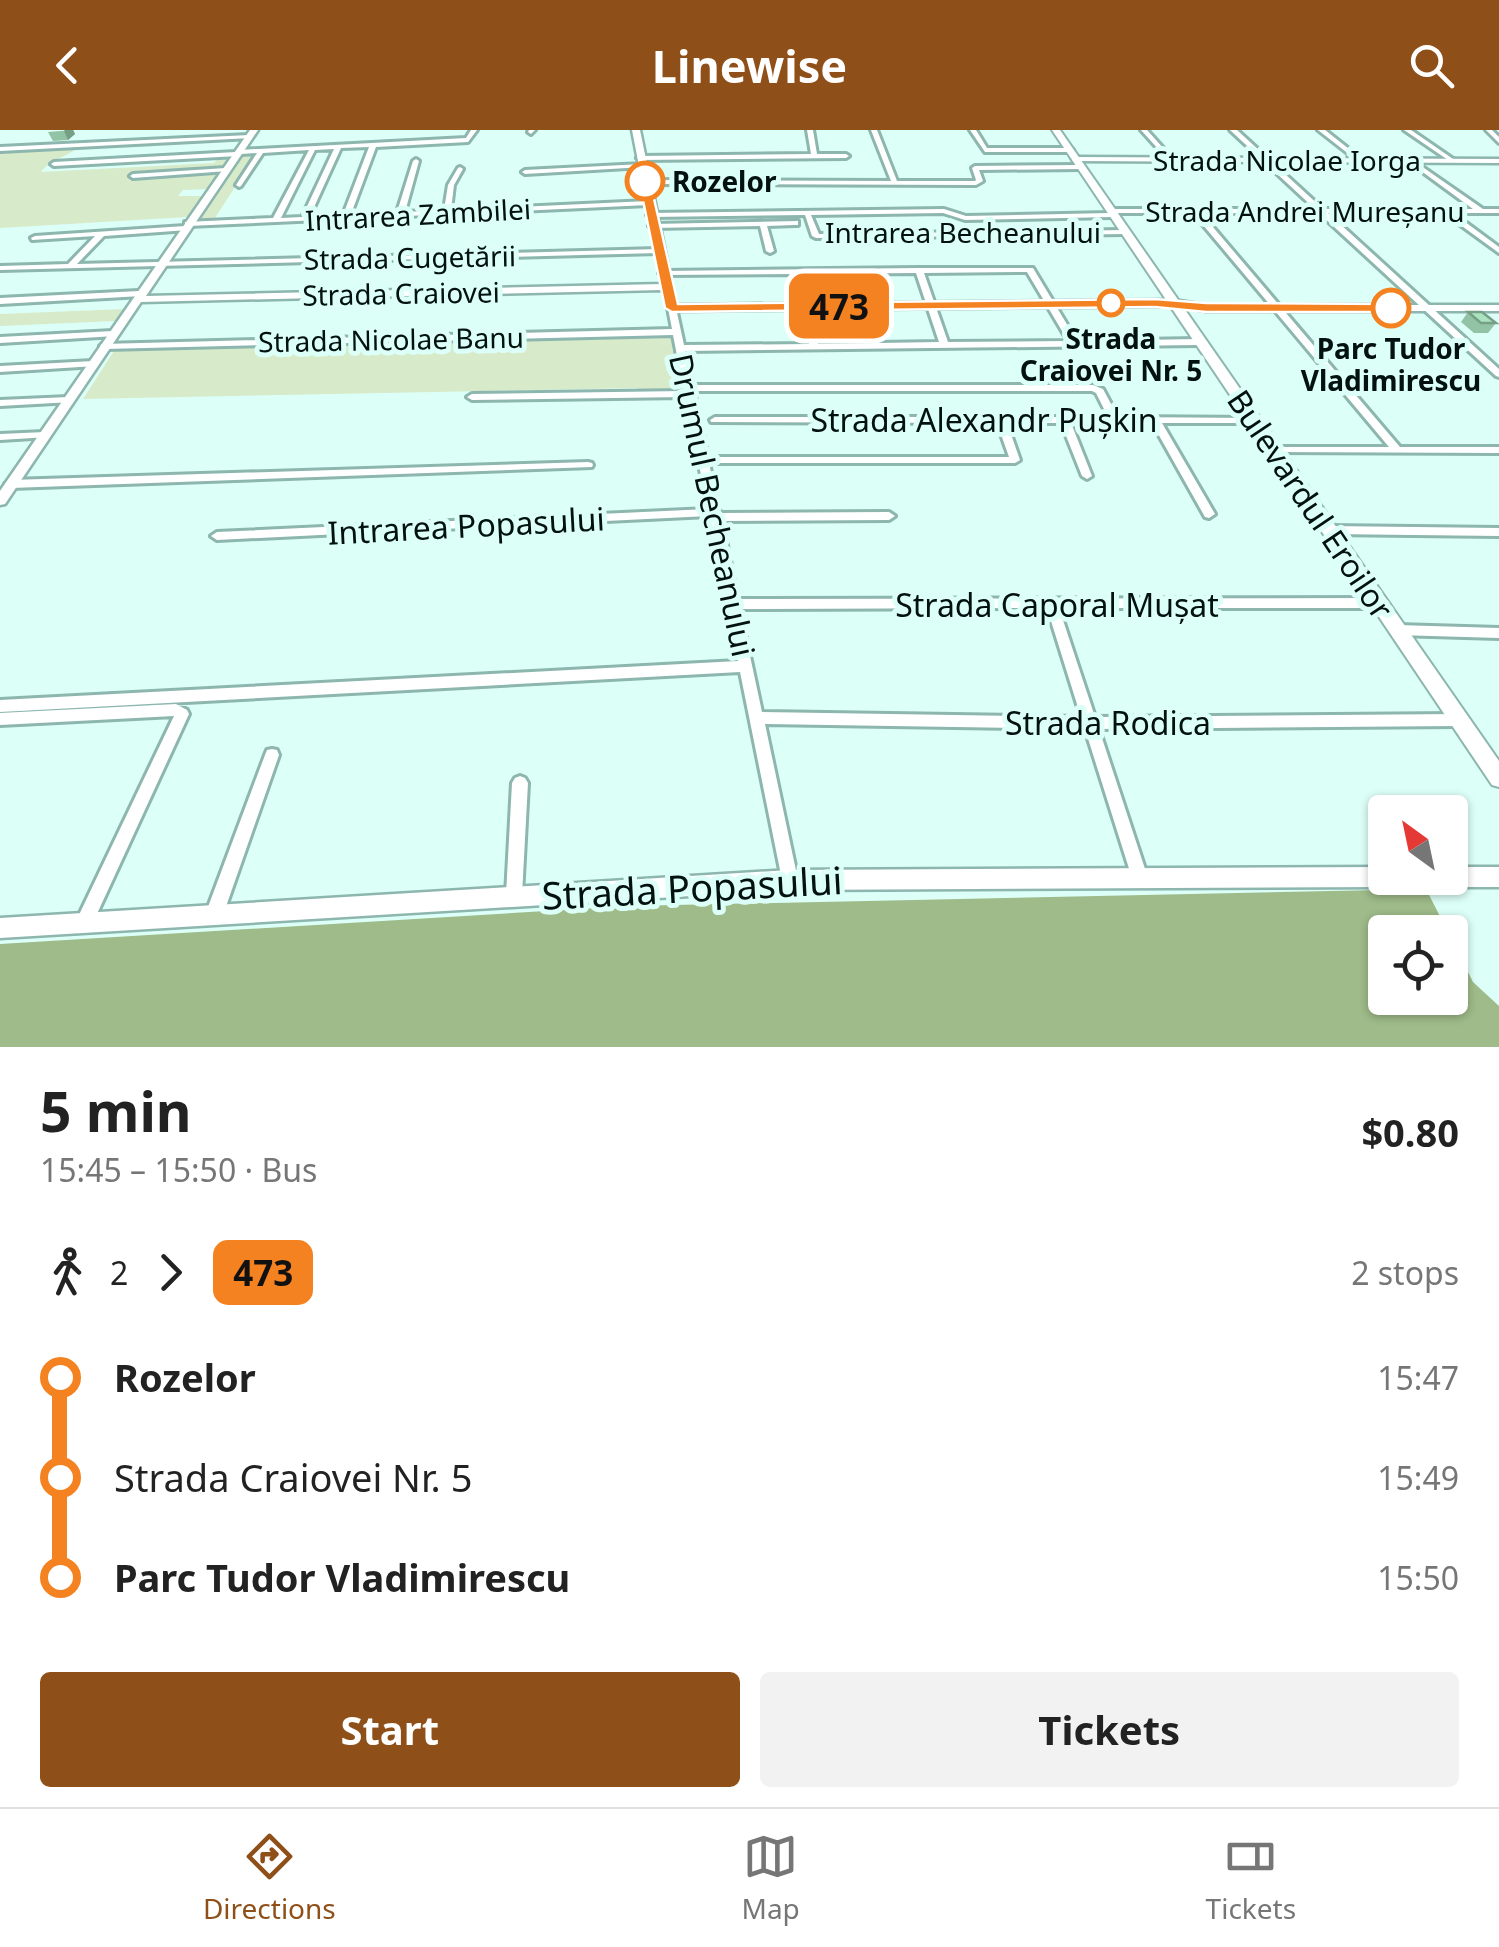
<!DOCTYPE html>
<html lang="en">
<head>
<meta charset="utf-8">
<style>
	:root { --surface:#fff; --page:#f2f2f2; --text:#222; --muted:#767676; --line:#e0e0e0; --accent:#8f4f18 }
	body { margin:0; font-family:"Noto Sans",sans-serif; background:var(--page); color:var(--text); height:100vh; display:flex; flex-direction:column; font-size:38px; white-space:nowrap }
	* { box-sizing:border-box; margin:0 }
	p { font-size:32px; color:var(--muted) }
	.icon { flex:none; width:55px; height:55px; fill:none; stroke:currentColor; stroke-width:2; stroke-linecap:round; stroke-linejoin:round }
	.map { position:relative; height:917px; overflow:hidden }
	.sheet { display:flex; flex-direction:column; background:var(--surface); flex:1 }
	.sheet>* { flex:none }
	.badge { padding:0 20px; border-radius:15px; font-size:35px; line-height:65px }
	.needle { width:65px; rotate:327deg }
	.tools { position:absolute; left:1368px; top:665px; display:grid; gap:20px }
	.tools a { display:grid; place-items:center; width:100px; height:100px; border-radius:10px; background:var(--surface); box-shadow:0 2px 8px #0004; font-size:50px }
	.map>.badge { position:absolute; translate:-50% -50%; box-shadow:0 0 0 5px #fff }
	.legs { display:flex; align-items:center; gap:15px; height:110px; padding:0 40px; font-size:32px }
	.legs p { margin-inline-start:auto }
	.head { display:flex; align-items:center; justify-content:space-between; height:170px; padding:0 40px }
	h1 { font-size:55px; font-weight:700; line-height:75px }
	.primary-button { display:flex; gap:20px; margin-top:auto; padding:20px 40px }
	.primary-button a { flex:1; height:115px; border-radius:10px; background:var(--accent); color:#fff; font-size:40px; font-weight:700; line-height:115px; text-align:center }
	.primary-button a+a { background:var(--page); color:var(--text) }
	ul { padding:0 40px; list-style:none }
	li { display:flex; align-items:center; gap:35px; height:100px; font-size:38px }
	li i { display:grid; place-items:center; width:15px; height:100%; margin:0 12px; background:currentColor }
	li i::after { content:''; width:25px; height:25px; margin:-12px; border:8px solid; border-radius:50%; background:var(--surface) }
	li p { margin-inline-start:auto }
	li:first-child i { background:linear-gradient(#0000 50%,currentColor 0) }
	li:last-child i { background:linear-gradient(currentColor 50%,#0000 0) }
	header { display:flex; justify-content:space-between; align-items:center; height:130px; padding:0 40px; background:var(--accent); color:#fff; font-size:45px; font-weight:700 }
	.tab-bar { display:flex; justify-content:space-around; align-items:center; height:140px; border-top:2px solid var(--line); background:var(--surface); font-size:28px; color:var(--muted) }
	.tab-bar a { display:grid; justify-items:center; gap:5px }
	.tab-bar .on { color:var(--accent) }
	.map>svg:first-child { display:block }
	.green { fill:#d7eac9 }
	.forest { fill:#9fbb89 }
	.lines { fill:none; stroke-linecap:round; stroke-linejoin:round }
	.minor-casing { stroke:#8cb6ae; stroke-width:6 }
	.tertiary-casing { stroke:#8cb6ae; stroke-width:5 }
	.secondary-casing { stroke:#8cb6ae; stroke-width:4 }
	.minor { fill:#fff; fill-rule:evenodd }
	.tertiary { fill:#fff; fill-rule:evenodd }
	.secondary { fill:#fff; fill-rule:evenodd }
	.wall { fill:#92c3a4 }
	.shaded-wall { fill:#779f86 }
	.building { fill:#aae3bf; stroke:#779f86; stroke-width:2.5 }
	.line-1 { fill:#f58220; stroke:#fff; stroke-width:2.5 }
	.stop-1-dot { fill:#fff; stroke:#f58220; stroke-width:5 }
	.labels { text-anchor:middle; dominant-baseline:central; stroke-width:10; stroke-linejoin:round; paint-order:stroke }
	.far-street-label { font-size:28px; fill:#03110f; stroke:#dcfff8 }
	.far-stop-label { font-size:28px; font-weight:bold; fill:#03110f; stroke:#dcfff8 }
	.street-label { font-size:32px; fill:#03110f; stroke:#dcfff8 }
	.near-street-label { font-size:38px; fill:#03110f; stroke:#dcfff8 }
</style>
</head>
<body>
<header><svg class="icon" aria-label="back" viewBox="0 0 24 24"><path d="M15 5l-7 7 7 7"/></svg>Linewise<svg class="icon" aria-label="search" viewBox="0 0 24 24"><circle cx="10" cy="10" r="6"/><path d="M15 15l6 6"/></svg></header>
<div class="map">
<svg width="1499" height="917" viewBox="0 0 1499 917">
	<rect width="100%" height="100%" fill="#dcfff8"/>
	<!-- green -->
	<path class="green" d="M 79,16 C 67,28 52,28 41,42 L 214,33 L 220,26 L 232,25 L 208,59 L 183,60 L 178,66 L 203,66 L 188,87 L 0,98 L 0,20 Z
		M 257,23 L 213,91 L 192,92 L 241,24 Z
		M 125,179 L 116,191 L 0,196 L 0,184 Z
		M 673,206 L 687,264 L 639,264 L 637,258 L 83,269 L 114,221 Z"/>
	<!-- forest -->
	<path class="forest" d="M 1426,759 L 1448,802 L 1385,802 L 1385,868 L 1450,868 L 1450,806 L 1473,852 L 1499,876 L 1499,917 L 0,917 L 0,814 L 629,776 Z"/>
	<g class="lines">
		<!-- minor casing -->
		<g class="minor-casing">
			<path id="minor" d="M 471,0 L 477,0 L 468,12 L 376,17 L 351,84 L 397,82 L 413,31 L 416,29 L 419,31 L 405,82 L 444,80 L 448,55 L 458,38 L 460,37 L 463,39 L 454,55 L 451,80 L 648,71 L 652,73 L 648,75 L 188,96 L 185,96 L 185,92 L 273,88 L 309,20 L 263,23 L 241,56 L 239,57 L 236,55 L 257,23 L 241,24 L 238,26 L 54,36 L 51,34 L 54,32 L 236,22 L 239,20 L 466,8 ZM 369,17 L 343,85 L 310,86 L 341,18 ZM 334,19 L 302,87 L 281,88 L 315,20 Z
				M 529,0 L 535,0 L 531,4 L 528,2 Z
				M 807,0 L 813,0 L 817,24 L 846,24 L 849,26 L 846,28 L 640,30 L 637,28 L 640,26 L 811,24 Z
				M 871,0 L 877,0 L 897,51 L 975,51 L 976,50 L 972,38 L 975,36 L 1081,35 L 1084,37 L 1081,39 L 979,40 L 983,51 L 976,55 L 645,54 L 642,52 L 645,50 L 891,51 Z
				M 970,0 L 976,0 L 987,18 L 1070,18 L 1073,20 L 1070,22 L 985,22 Z
				M 1141,0 L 1147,0 L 1173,29 L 1173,31 L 1169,31 Z
				M 1230,0 L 1237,0 L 1323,79 L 1473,79 L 1409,32 L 1409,30 L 1411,29 L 1483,79 L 1499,79 L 1499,83 L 1453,83 L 1499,117 L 1499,123 L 1444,83 L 1328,83 L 1499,239 L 1499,247 L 1496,246 L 1319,83 L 1201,83 L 1400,317 L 1499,317 L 1499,323 L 1269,322 L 1268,320 L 1273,317 L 1389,317 L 1193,83 L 1114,83 L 1117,85 L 1113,87 L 965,90 L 943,83 L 811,85 L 819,104 L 1125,100 L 1129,102 L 1125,104 L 816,108 L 812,106 L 805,85 L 651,87 L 647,85 L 651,83 L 944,79 L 966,86 L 1110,83 L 1107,81 L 1111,79 L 1315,79 Z
				M 1318,0 L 1325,0 L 1363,30 L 1363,32 L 1359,32 Z
				M 1404,0 L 1411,0 L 1456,31 L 1451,32 Z
				M 1486,0 L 1492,0 L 1499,7 L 1499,13 Z
				M 249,5 L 251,8 L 0,21 L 0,17 Z
				M 642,34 L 645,36 L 644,37 L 525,44 L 522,42 L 525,40 Z
				M 226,38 L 229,40 L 228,41 L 133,48 L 130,46 L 133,44 Z
				M 798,91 L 798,95 L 795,95 L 767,96 L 774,121 L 770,123 L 766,121 L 760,96 L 653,98 L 649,96 L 653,94 Z
				M 185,96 L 189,98 L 188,100 L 104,106 L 77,134 L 659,119 L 663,121 L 659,123 L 0,140 L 0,136 L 68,134 L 95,106 L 32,110 L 31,108 L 35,106 Z
				M 919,138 L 1033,138 L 1077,211 L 1199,209 L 1204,212 L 1199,215 L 685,221 L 693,255 L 1093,255 L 1103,259 L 1118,287 L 1256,288 L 1257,290 L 1252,293 L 1162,293 L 1215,384 L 1209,388 L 1205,387 L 1152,293 L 1071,293 L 1092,346 L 1087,349 L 1082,346 L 1061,293 L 1007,293 L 1020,330 L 1015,333 L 709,333 L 720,383 L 889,382 L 895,386 L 889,390 L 722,391 L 738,469 L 1379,468 L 1383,470 L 1385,473 L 1383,476 L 1379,478 L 1059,478 L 1095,587 L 1458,584 L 1463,586 L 1465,590 L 1463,594 L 1458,596 L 1099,599 L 1148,748 L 1146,754 L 1140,756 L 1134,754 L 1132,748 L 1085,599 L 765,594 L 798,750 L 796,756 L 790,758 L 784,756 L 782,750 L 740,542 L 0,582 L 0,570 L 738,531 L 709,386 L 217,410 L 211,406 L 217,402 L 708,379 L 685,267 L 472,270 L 467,267 L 472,264 L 684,261 L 673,205 L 105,219 L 100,216 L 102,214 L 672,199 L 668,178 L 672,175 L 676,178 L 684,215 L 809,214 L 798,144 L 663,145 L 659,143 L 663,141 ZM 1027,142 L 1068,211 L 948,212 L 924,143 ZM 916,143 L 939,212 L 818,214 L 806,144 ZM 694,261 L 1092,261 L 1096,263 L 1108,287 L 715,287 L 710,290 L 711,292 L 997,293 L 1009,327 L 708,327 ZM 1047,478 L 1081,587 L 762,582 L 740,479 Z
				M 139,161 L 142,162 L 142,166 L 0,174 L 0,168 Z
				M 113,201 L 116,202 L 116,206 L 0,213 L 0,207 Z
				M 93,231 L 98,234 L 96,236 L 0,242 L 0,236 Z
				M 69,267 L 74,270 L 72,272 L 0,276 L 0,270 Z
				M 45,302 L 50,305 L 49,307 L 0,310 L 0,304 Z
				M 588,332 L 592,333 L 593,335 L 592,337 L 11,358 L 5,354 L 11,350 Z
				M 1328,396 L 1499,398 L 1499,406 L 1328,404 L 1322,400 Z
				M 1397,495 L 1499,498 L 1499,508 L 1397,505 L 1392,504 L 1390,500 L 1392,496 Z
				M 176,574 L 187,580 L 189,584 L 90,799 L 84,802 L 78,799 L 75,793 L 78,787 L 174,586 L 0,595 L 0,583 Z
				M 272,619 L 277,620 L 279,625 L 223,785 L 220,791 L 214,794 L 208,791 L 205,785 L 265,625 L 267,620 Z
				M 520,646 L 525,648 L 528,653 L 522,765 L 520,771 L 514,773 L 508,771 L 506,765 L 512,653 L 515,648 Z"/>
		</g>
		<!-- tertiary casing -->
		<g class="tertiary-casing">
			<path id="tertiary" d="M 250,0 L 258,0 L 146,166 L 662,154 L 632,0 L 640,0 L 676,175 L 1173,170 L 1206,175 L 1499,175 L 1499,181 L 1206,181 L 1173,176 L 672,181 L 667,178 L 663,160 L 141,172 L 5,374 L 0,375 L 0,361 Z
				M 1076,27 L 1499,29 L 1499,33 L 1073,31 L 1072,29 Z
				M 1385,737 L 1385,748 L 1395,748 L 1392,754 L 1385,757 L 790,760 L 0,808 L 0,788 L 790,740 Z
				M 1450,737 L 1499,737 L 1499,757 L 1450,757 L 1443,754 L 1440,748 L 1450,748 Z"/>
		</g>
		<!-- secondary casing -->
		<g class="secondary-casing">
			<path id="secondary" d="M 1052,0 L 1060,0 L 1499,631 L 1499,657 L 1492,655 Z"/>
		</g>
		<!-- minor -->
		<use href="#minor" class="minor"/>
		<!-- tertiary -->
		<use href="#tertiary" class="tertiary"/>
		<!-- secondary -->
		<use href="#secondary" class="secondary"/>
	</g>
	<!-- wall -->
	<path class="wall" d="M 73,0 L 75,4 L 68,10 L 53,11 L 48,2 Z
		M 1468,182 L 1496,193 L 1488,203 L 1474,203 L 1461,192 Z"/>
	<!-- shaded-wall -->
	<path class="shaded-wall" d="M 65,0 L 73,0 L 75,4 L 68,10 L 64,1 Z"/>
	<!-- building -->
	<path class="building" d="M 1468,182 L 1482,182 L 1496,193 L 1481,193 Z"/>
	<!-- line-1 -->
	<path class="line-1" d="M 645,48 L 650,51 L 678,174 L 1155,169 L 1206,173 L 1391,174 L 1398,178 L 1391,182 L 1206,182 L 1155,177 L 672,182 L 665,178 L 639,51 Z"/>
	<!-- markers -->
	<g class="stop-1-dot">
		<circle cx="645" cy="51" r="18"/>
		<circle cx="1111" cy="173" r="12"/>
		<circle cx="1391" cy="178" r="18"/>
	</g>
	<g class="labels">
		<!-- far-street labels -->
		<g class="far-street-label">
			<text x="1287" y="30">Strada Nicolae Iorga</text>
			<text x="1305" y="81">Strada Andrei Mureșanu</text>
			<text transform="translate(418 84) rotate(-3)">Intrarea Zambilei</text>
			<text x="963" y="102">Intrarea Becheanului</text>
			<text transform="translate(410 127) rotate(-1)">Strada Cugetării</text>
			<text transform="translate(401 163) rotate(-1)">Strada Craiovei</text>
			<text transform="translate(391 209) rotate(-1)">Strada Nicolae Banu</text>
		</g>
		<!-- far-stop labels -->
		<g class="far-stop-label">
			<text x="672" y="51" text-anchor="start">Rozelor</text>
			<text x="1111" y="208">Strada<tspan x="1111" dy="32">Craiovei Nr. 5</tspan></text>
			<text x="1391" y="218">Parc Tudor<tspan x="1391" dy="32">Vladimirescu</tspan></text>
		</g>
		<!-- street labels -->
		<g class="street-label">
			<text x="984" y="289">Strada Alexandr Pușkin</text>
			<text transform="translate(1311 374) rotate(56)">Bulevardul Eroilor</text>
			<text transform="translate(713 375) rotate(78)">Drumul Becheanului</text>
			<text transform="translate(466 395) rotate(-3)">Intrarea Popasului</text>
			<text x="1057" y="474">Strada Caporal Mușat</text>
			<text x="1108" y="592">Strada Rodica</text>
		</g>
		<!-- near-street labels -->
		<g class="near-street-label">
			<text transform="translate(692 757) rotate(-3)">Strada Popasului</text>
		</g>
	</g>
</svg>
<div class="tools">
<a><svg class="needle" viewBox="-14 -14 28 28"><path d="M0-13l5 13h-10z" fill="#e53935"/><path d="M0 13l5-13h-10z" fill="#767676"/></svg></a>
<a><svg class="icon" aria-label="locate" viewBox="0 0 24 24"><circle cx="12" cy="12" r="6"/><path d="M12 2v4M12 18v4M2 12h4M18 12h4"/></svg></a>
</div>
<b class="badge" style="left:839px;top:176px;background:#f58220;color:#111">473</b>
</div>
<section class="sheet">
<div class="head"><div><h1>5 min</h1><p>15:45 – 15:50 · Bus</p></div><b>$0.80</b></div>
<div class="legs"><svg class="icon" aria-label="walk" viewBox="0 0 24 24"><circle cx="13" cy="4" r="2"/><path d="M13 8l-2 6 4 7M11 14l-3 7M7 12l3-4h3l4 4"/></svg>2<svg class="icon" aria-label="forward" viewBox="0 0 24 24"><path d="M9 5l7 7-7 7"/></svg><b class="badge" style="background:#f58220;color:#111">473</b><p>2 stops</p></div>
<ul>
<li><i style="color:#f58220"></i><b>Rozelor</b><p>15:47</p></li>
<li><i style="color:#f58220"></i><span>Strada Craiovei Nr. 5</span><p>15:49</p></li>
<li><i style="color:#f58220"></i><b>Parc Tudor Vladimirescu</b><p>15:50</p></li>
</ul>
<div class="primary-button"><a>Start</a><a>Tickets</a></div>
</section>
<nav class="tab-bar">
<a class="on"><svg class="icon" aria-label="directions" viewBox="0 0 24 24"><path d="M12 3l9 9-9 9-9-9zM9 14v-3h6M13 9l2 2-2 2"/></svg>Directions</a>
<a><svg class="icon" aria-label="map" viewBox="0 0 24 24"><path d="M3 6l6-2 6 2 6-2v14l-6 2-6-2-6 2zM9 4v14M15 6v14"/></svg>Map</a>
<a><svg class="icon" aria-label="tickets" viewBox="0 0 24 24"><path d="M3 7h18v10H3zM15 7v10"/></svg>Tickets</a>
</nav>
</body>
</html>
